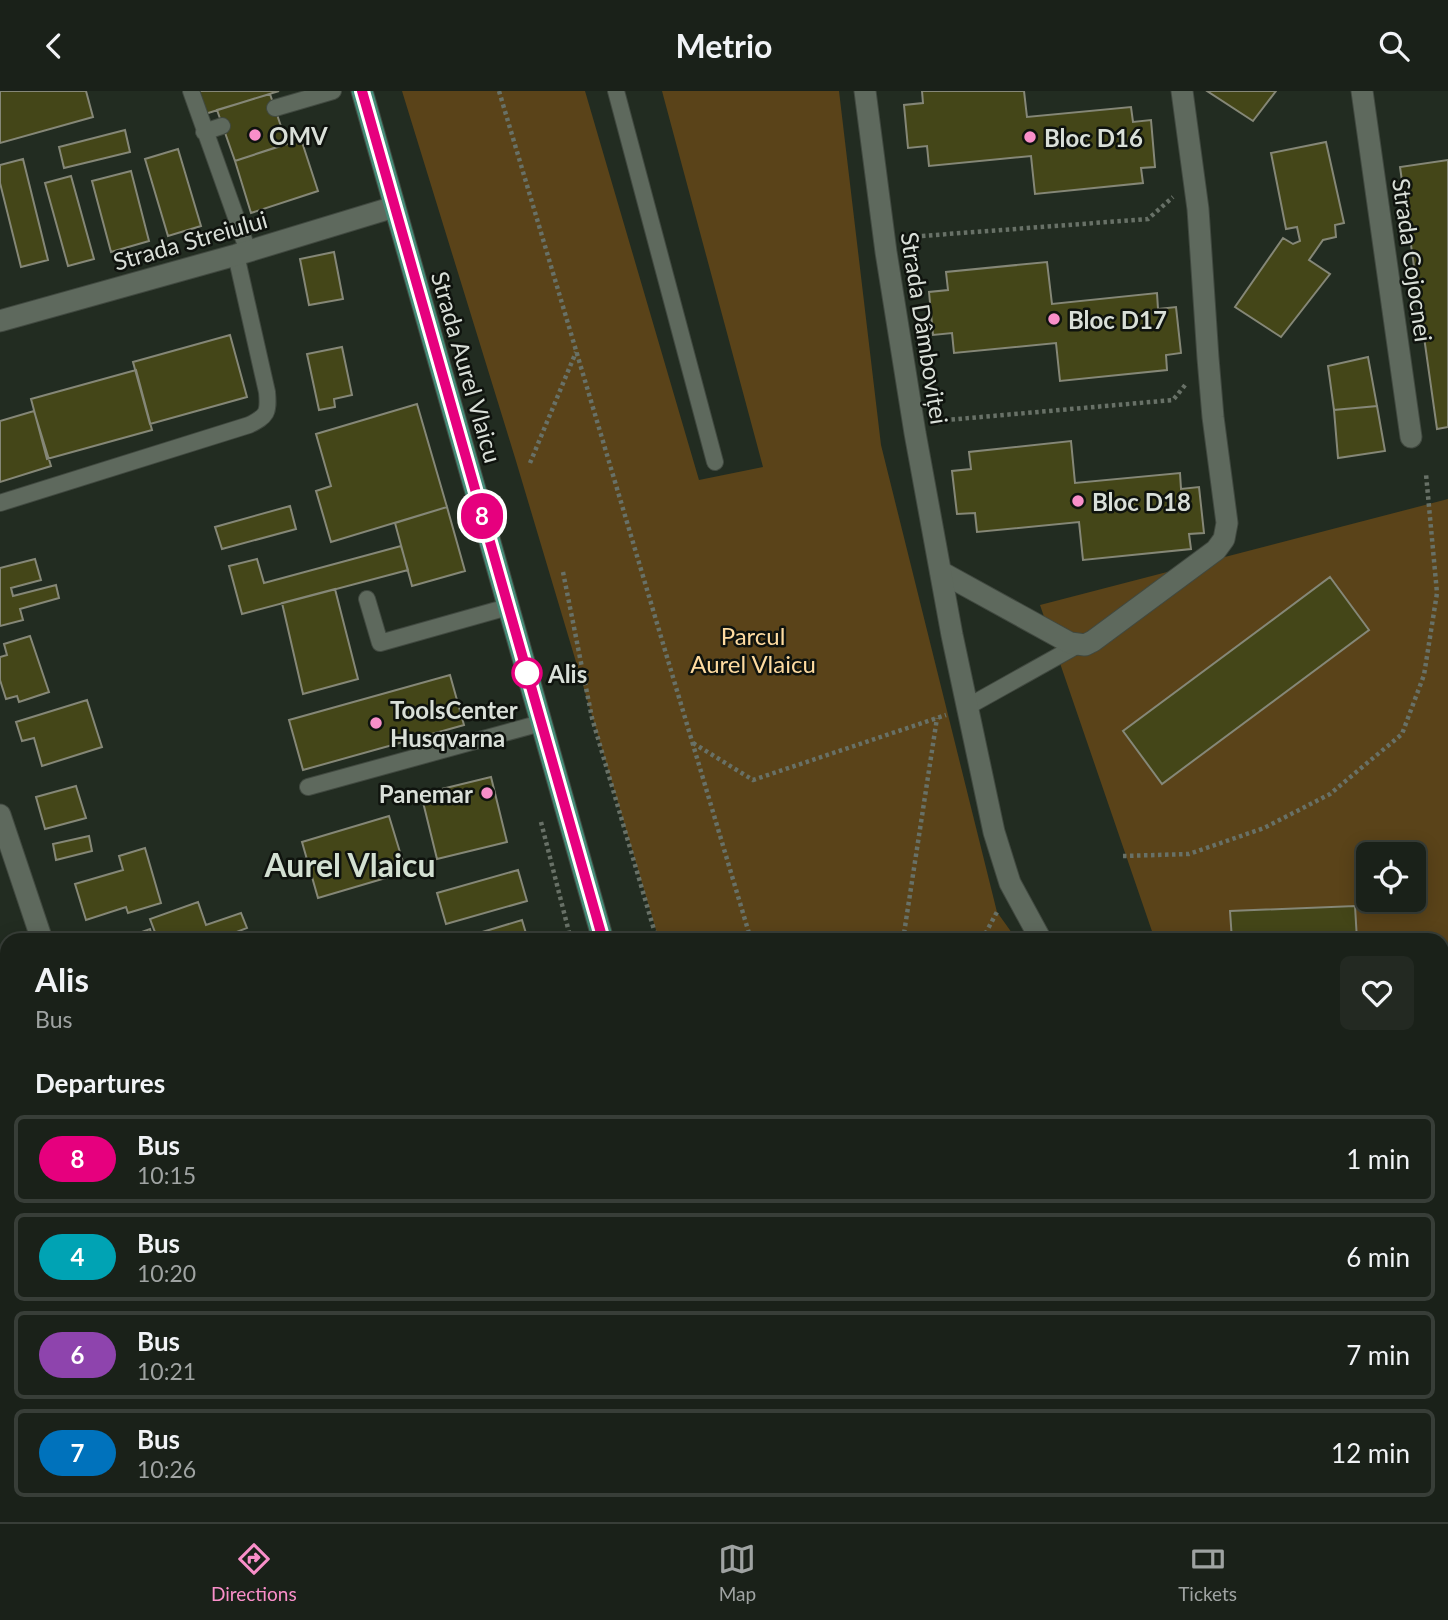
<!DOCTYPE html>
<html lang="en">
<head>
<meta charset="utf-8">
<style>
	:root { --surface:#1a2119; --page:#232922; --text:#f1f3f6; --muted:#9fa3a2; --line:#383e38; --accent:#f98fc9 }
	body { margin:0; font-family:Lato,sans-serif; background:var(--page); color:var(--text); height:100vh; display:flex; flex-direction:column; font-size:26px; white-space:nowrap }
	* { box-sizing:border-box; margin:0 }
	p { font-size:23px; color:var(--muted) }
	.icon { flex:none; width:38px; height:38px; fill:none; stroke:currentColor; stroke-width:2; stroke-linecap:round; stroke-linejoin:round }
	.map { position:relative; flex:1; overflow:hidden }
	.sheet { position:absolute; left:0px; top:842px; width:1449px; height:590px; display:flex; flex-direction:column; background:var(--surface); border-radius:21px 21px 0 0; box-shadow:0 4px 18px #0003,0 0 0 2px var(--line) }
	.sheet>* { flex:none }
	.badge { padding:0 14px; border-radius:23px; font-size:24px; line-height:46px }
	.buttons { position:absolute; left:1356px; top:751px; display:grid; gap:14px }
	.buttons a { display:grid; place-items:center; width:70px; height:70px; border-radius:10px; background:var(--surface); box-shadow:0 4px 18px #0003,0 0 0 2px var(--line); font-size:35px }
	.map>.badge { position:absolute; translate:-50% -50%; box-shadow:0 0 0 4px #fff }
	h2 { padding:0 35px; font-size:26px; line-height:63px }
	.round { display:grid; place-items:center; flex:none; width:74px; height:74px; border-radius:10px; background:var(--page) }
	.head { display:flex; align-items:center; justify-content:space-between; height:119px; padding:0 35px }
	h1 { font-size:33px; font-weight:700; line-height:52px }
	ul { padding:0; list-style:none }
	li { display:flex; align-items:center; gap:21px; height:88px; margin:0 14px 10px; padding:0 21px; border:4px solid var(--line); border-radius:10px }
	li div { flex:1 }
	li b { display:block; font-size:26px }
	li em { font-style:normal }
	li .badge { min-width:77px; font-weight:700; text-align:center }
	header { display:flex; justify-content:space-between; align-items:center; height:91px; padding:0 35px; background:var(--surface); font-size:32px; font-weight:700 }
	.dock { display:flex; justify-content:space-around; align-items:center; height:98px; border-top:2px solid var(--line); background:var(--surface); font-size:19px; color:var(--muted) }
	.dock a { display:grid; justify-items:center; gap:4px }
	.dock .selected { color:var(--accent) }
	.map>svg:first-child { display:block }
	.green { fill:#5a4319; fill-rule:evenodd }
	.building { fill:#444618; stroke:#858777; stroke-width:2 }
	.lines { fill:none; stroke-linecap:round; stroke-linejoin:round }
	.service-casing { stroke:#414940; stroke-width:18 }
	.minor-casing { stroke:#414940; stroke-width:23 }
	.tertiary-casing { stroke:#414940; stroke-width:23 }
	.secondary-casing { stroke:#414940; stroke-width:23 }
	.primary-casing { stroke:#414940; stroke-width:23 }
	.path { stroke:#687167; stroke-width:4.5; stroke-dasharray:3.5 3.5; stroke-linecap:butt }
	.service { stroke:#5e695d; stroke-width:16 }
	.minor { stroke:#5e695d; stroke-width:21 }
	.tertiary { stroke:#5e695d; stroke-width:21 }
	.secondary { stroke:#517b6a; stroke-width:21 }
	.primary { stroke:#458c78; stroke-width:21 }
	.line-casing { stroke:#fff; stroke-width:16 }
	.line { stroke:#e6007e; stroke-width:10 }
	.poi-dot { fill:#f98fc9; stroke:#0f130e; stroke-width:2.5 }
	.stop-dot { fill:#fff; stroke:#e6007e; stroke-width:3.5 }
	.labels { text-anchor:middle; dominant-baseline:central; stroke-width:5; stroke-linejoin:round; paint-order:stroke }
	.poi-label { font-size:24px; font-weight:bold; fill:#d9dfd8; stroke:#0f130e; text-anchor:start }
	.street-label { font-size:24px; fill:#d9dfd8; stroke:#0f130e }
	.park-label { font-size:24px; fill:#fedba0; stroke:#0f130e }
	.stop-label { font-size:24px; font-weight:bold; fill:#d9dfd8; stroke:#0f130e; text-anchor:start }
	.district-label { font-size:32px; font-weight:bold; fill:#d3e0d2; stroke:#0f130e }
</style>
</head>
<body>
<header><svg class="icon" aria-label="back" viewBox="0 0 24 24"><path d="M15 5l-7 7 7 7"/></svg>Metrio<svg class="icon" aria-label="search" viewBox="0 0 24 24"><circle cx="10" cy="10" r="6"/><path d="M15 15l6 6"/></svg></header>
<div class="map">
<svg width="1448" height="1431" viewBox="0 0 1448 1431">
	<rect width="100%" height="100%" fill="#222c21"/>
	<!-- green -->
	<path class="green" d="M 402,0 L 585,0 L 699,389 L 763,376 L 662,0 L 839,0 L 881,354 L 997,821 L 1017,849 L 659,849 L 516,370 Z
		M 1448,408 L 1448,1121 L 1442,1121 L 1442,849 L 1155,849 L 1040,514 ZM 1368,763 L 1414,763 L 1414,808 L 1368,808 Z
		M 358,1425 L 405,1425 L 401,1431 L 360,1431 Z
		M 627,1425 L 727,1425 L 729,1431 L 628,1431 Z
		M 891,1425 L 891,1424 L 1340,1425 L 1339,1431 L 892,1431 Z"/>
	<!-- building -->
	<path class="building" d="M 0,0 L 86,0 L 93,26 L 0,52 Z
		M 198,0 L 279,0 L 205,23 Z
		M 922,0 L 1024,0 L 1027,26 L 1131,16 L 1133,31 L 1151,29 L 1155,76 L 1141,77 L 1143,92 L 1035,103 L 1031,65 L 929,75 L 927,55 L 908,57 L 904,14 L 923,12 Z
		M 1207,0 L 1276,0 L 1253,30 Z
		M 270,3 L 287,53 L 235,70 L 217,19 Z
		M 125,39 L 130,61 L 64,77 L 59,56 Z
		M 301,48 L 318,100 L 251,122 L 235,70 Z
		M 1326,51 L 1344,132 L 1335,134 L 1336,146 L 1323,149 L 1309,169 L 1330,183 L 1281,246 L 1235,216 L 1283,147 L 1293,153 L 1300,150 L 1297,136 L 1286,138 L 1271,62 Z
		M 178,58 L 201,135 L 168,145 L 145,68 Z
		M 23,68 L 48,169 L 21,176 L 0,92 L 0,74 Z
		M 1448,69 L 1448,336 L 1437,338 L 1400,76 Z
		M 131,80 L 149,150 L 111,161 L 92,90 Z
		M 71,85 L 94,168 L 68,175 L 45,92 Z
		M 334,161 L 343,208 L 309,214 L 300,168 Z
		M 1047,171 L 1052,213 L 1157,202 L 1158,218 L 1176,216 L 1181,262 L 1166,264 L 1167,279 L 1060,290 L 1056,252 L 954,262 L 952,242 L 933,244 L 929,201 L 948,199 L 946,181 Z
		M 230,244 L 247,306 L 150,333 L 133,271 Z
		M 342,256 L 352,304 L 334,308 L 335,316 L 319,319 L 307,263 Z
		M 1368,266 L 1377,315 L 1334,319 L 1328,275 Z
		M 136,279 L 152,339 L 47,368 L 31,308 Z
		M 417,313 L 447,416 L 331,451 L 316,400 L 331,395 L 316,343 Z
		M 1377,315 L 1385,360 L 1338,367 L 1334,319 Z
		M 34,320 L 51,375 L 0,391 L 0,330 Z
		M 1071,350 L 1075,392 L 1180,382 L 1181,398 L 1199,396 L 1204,442 L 1189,443 L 1191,458 L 1083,469 L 1079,431 L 977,441 L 975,422 L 957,423 L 952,380 L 971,378 L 969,361 Z
		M 290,415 L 296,438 L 222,458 L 215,436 Z
		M 447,416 L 465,480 L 412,495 L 395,432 Z
		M 401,455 L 408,479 L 242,523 L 229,475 L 257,468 L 264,492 Z
		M 35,468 L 41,489 L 11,497 L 13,505 L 56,494 L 59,507 L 20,518 L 23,529 L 0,535 L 0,477 Z
		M 1330,486 L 1369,539 L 1162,693 L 1123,640 Z
		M 335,498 L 358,588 L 303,603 L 282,512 Z
		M 30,545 L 49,601 L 19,611 L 17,605 L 6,608 L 0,589 L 0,566 L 7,564 L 4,553 Z
		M 450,584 L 464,634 L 303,679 L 289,629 Z
		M 87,609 L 102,656 L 42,675 L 34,647 L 22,650 L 16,631 Z
		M 491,686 L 507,751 L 437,768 L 421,703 Z
		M 76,695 L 86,727 L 45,738 L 36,706 Z
		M 389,725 L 406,781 L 318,807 L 302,751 Z
		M 89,745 L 92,760 L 56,769 L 53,753 Z
		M 145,757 L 161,812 L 128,822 L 126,816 L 86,829 L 75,793 L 123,779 L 119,765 Z
		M 518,779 L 527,810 L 446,833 L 437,802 Z
		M 198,811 L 206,834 L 241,822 L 247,837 L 216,849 L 158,849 L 150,828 Z
		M 1355,815 L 1357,849 L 1232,849 L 1230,820 Z
		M 522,829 L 528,849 L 459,849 L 459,848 Z
		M 150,838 L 153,849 L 122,849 L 122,848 Z
		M 0,881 L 7,902 L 7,911 L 0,913 Z
		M 7,989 L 7,1042 L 0,1045 L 0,991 Z
		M 7,1122 L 7,1175 L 0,1178 L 0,1125 Z
		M 1442,1144 L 1448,1144 L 1448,1258 L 1442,1258 Z
		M 237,1424 L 244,1424 L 246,1431 L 216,1431 Z"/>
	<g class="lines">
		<!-- service casing -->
		<g class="service-casing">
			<path id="service" d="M 191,0 L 248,160
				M 616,0 L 715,371
				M 275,17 L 333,0
				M 204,41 L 222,35
				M 0,412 L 249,334 C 267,325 269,322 267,301 L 236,164
				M 367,508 L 380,552 L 508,516
				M 967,616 L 1078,554
				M 308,696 L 541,632
				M 0,944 L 7,941
				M 321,1424 L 323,1431
				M 142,1431 L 154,1427 L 156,1431
				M 425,1431 L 429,1424"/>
		</g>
		<!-- minor casing -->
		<g class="minor-casing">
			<path id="minor" d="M 1362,0 L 1411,346
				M 0,230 L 236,164 L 394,116
				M 941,481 L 1070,552 L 1085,554 L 1093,550 L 1216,459 L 1224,448 L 1227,432 L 1213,326 L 1208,267 L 1198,118 L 1182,0
				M 0,724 L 42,849"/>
		</g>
		<!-- tertiary casing -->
		<g class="tertiary-casing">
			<path id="tertiary" d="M 865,0 L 886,161 L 915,342 L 952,544 L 994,741 L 1010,792 L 1041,849
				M 1437,1424 L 1442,1431"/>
		</g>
		<!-- secondary casing -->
		<g class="secondary-casing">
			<path id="secondary" d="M 767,1424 L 768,1431"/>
		</g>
		<!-- primary casing -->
		<g class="primary-casing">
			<path id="primary" d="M 362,0 L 603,849
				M 778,1424 L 780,1431"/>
		</g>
		<!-- path -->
		<path class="path" d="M 499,0 L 751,849
			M 908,146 L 1148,128 L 1173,106
			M 938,332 L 947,329 L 1173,309 L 1186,293
			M 530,372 L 576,261
			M 563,481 L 592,627 L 657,849
			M 693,652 L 753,689 L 946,624
			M 541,731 L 571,849
			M 1123,765 L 1189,763 L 1264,737 L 1330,703 L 1402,643 L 1424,584 L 1437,502 L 1426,383
			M 903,849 L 937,627
			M 982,849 L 998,819
			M 1442,1121 L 1448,1121
			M 1442,1275 L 1448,1275
			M 950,1424 L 956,1431"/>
		<!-- service -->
		<use href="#service" class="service"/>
		<!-- minor -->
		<use href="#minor" class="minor"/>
		<!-- tertiary -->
		<use href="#tertiary" class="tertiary"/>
		<!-- secondary -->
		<use href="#secondary" class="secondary"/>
		<!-- primary -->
		<use href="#primary" class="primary"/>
	</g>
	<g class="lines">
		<!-- line casing -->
		<g class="line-casing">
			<path id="line" d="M 362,0 L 603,849"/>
		</g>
		<!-- line -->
		<use href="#line" class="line"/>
	</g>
	<!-- markers -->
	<g class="poi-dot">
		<circle cx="255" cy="44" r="7"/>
		<circle cx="1030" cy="46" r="7"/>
		<circle cx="1054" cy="228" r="7"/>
		<circle cx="1078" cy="410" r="7"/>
		<circle cx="376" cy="632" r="7"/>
		<circle cx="487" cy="702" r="7"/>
	</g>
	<circle class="stop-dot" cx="527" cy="582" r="14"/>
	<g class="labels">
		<!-- poi labels -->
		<g class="poi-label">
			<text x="269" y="44">OMV</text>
			<text x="1044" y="46">Bloc D16</text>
			<text x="1068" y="228">Bloc D17</text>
			<text x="1092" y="410">Bloc D18</text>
			<text x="390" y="618">ToolsCenter<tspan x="390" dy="28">Husqvarna</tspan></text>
			<text x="473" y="702" text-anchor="end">Panemar</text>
		</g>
		<!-- street labels -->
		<g class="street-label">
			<text transform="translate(190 149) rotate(-16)">Strada Streiului</text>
			<text transform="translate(1413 169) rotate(82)">Strada Cojocnei</text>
			<text transform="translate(925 237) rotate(81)">Strada Dâmboviței</text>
			<text transform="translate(467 276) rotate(74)">Strada Aurel Vlaicu</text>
		</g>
		<!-- park labels -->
		<g class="park-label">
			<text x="753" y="544">Parcul<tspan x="753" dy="28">Aurel Vlaicu</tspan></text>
		</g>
		<!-- stop labels -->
		<g class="stop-label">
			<text x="548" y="582">Alis</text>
		</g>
		<!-- district labels -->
		<g class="district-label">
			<text x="350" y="773">Aurel Vlaicu</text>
		</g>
	</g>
</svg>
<div class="buttons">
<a><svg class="icon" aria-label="locate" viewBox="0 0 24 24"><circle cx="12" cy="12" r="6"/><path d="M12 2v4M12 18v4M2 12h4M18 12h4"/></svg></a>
</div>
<b class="badge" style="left:482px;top:425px;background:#e6007e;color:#fff">8</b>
<section class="sheet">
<div class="head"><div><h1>Alis</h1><p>Bus</p></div><a class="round"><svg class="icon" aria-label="heart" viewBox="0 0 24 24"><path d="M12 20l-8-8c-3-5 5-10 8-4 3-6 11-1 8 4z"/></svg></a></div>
<h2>Departures</h2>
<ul>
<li><span class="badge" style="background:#e6007e;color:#fff">8</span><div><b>Bus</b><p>10:15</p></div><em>1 min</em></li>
<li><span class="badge" style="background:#00a3b4;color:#fff">4</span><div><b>Bus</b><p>10:20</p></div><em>6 min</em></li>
<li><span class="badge" style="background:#8e44ad;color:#fff">6</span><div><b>Bus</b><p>10:21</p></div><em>7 min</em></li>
<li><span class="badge" style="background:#0072bc;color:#fff">7</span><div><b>Bus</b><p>10:26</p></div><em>12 min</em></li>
</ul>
</section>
</div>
<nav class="dock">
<a class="selected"><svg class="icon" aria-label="directions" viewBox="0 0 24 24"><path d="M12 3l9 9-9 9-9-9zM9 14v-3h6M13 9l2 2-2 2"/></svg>Directions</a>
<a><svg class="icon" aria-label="map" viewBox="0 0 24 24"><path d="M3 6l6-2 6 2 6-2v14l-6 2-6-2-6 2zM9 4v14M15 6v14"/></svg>Map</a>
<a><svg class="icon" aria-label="tickets" viewBox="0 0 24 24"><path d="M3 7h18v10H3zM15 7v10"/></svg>Tickets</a>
</nav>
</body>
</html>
